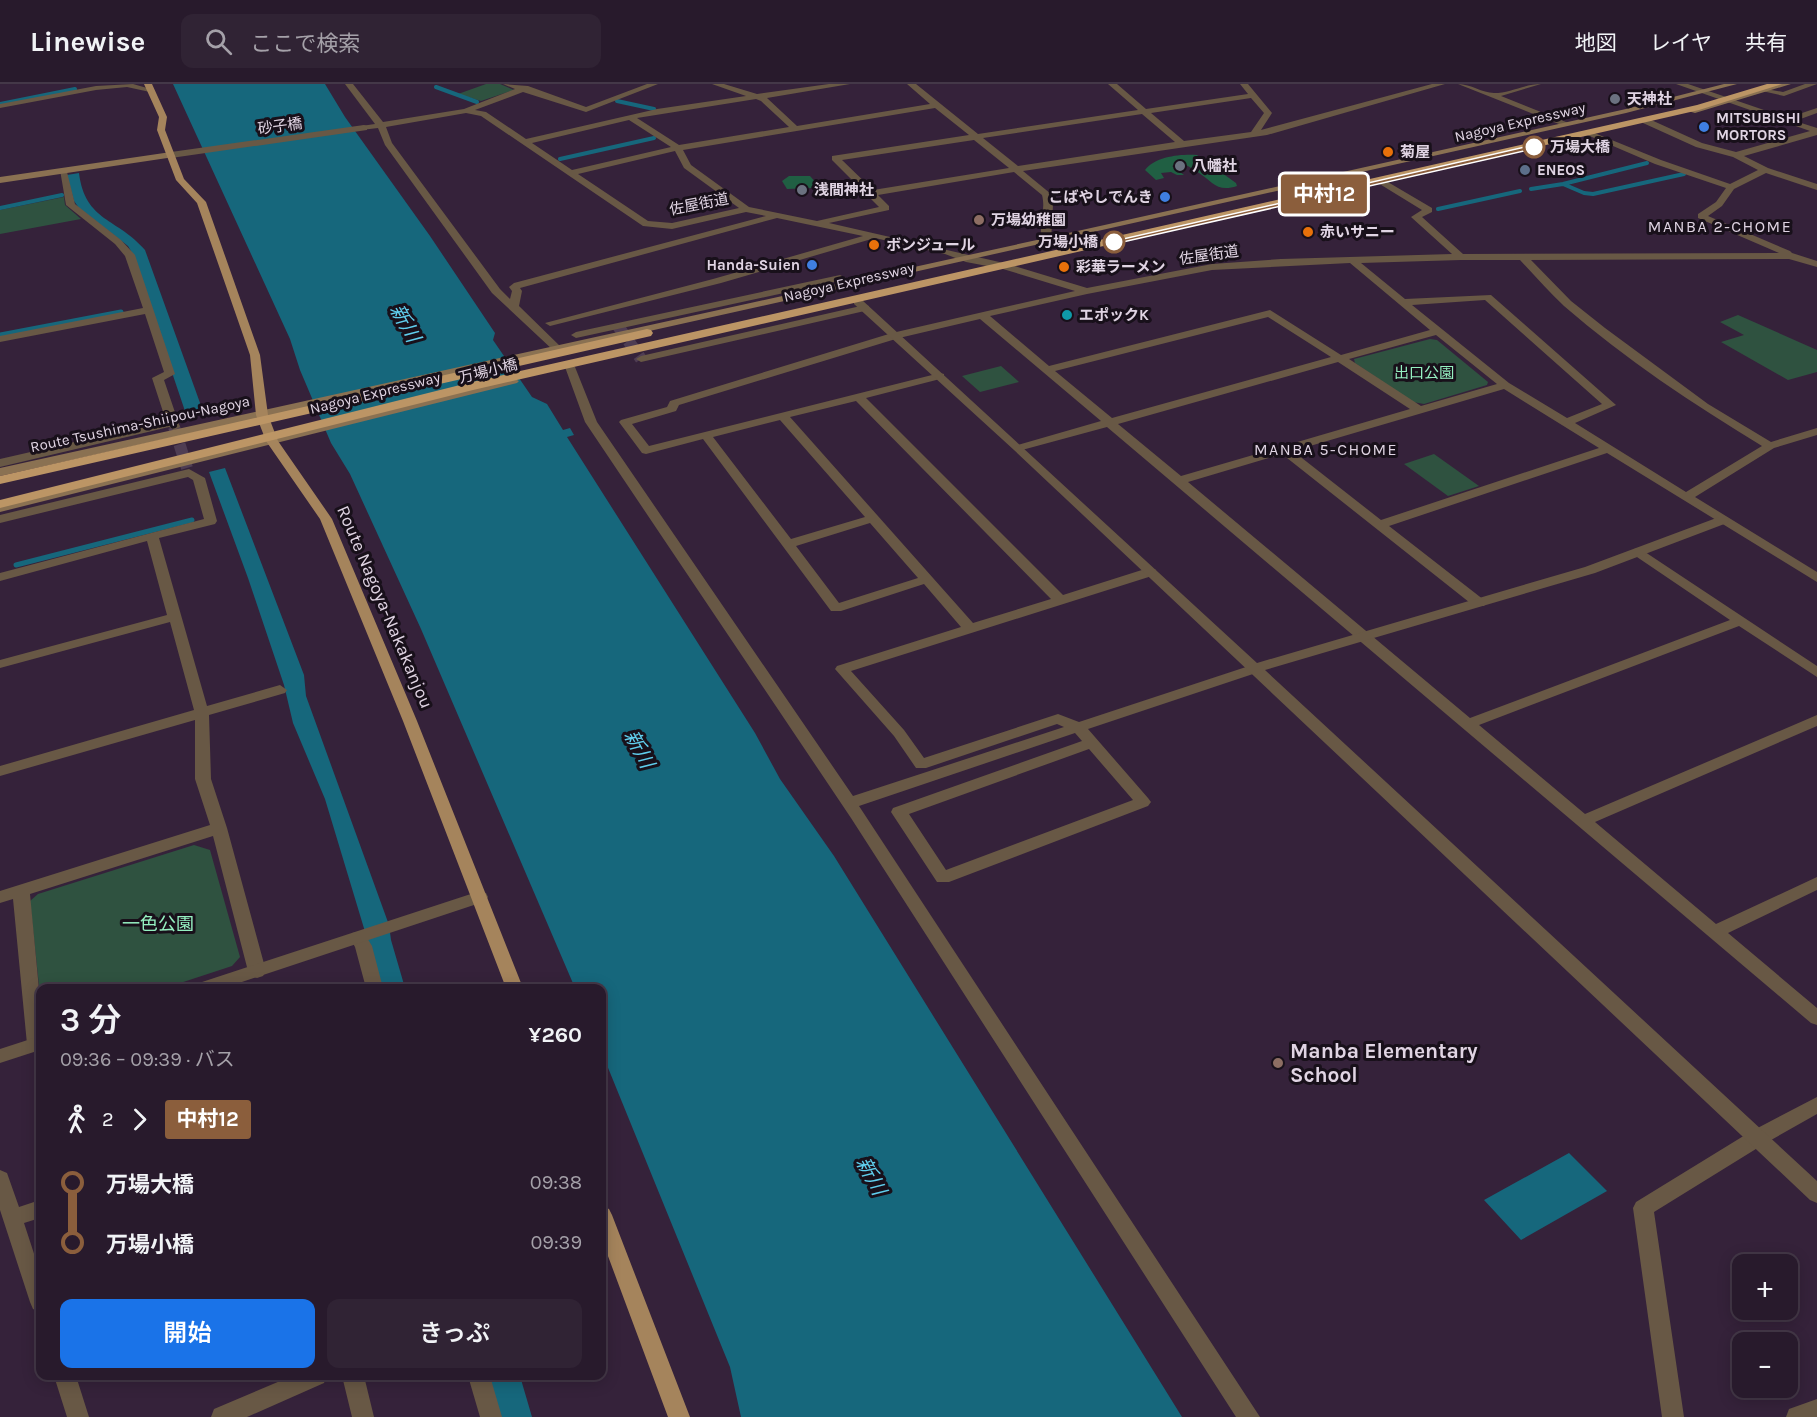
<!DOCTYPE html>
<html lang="ja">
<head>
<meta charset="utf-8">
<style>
	:root { --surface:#281a2c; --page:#302334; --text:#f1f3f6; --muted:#a5a1a9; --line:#443848; --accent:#1a73e8 }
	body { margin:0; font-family:Karla,"Noto Sans JP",sans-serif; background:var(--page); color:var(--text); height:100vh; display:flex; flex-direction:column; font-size:22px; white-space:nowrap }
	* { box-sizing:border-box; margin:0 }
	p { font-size:20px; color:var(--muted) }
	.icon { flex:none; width:33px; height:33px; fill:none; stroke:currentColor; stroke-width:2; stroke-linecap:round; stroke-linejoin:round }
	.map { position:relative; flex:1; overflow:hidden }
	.side { position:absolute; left:36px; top:900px; width:570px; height:396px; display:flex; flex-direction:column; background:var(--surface); border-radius:12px; box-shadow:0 3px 15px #0003,0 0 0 2px var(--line) }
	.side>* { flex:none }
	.badge { padding:0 12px; border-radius:4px; font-size:21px; line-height:39px }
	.controls { position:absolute; left:1732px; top:1170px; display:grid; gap:12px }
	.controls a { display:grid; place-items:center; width:66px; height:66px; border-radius:12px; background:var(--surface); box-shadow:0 3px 15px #0003,0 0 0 2px var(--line); font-size:30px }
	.map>.badge { position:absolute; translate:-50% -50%; box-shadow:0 0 0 3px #fff }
	.legs { display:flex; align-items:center; gap:9px; height:66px; padding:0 24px; font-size:20px }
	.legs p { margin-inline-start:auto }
	.overview { display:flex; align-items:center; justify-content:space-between; height:102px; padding:0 24px }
	h1 { font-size:33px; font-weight:600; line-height:45px }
	.primary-button { display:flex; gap:12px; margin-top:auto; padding:12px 24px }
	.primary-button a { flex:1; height:69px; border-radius:12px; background:var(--accent); color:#fff; font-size:24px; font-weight:600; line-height:69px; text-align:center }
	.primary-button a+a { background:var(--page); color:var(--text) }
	ul { padding:0 24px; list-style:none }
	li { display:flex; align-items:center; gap:21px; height:60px; font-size:22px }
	li i { display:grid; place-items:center; width:9px; height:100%; margin:0 8px; background:currentColor }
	li i::after { content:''; width:15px; height:15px; margin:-8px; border:4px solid; border-radius:50%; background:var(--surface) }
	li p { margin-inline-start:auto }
	li:first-child i { background:linear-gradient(#0000 50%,currentColor 0) }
	li:last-child i { background:linear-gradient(currentColor 50%,#0000 0) }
	header { display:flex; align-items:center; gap:36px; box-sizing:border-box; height:84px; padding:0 30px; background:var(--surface); border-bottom:2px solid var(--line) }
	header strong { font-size:28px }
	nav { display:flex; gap:33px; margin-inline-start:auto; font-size:21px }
	.search { width:420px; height:54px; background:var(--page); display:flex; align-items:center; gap:15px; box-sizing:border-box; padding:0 21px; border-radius:12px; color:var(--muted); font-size:22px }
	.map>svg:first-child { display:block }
	.green { fill:#2f5240 }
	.forest { fill:#205f43 }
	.water { fill:#16677c }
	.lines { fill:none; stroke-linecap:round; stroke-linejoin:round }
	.stream-far1 { stroke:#16677c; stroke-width:4 }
	.stream { stroke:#16677c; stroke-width:5 }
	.minor-tunnel { stroke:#4f3d53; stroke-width:12; stroke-dasharray:12 6; stroke-linecap:butt }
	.minor { fill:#685845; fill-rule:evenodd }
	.tertiary { fill:#685845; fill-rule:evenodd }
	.secondary { fill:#8a7152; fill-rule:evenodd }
	.primary { fill:#a5845c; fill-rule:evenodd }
	.motorway { fill:#bc9565; fill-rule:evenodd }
	.line-1 { fill:#8b5e3c; stroke:#fff; stroke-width:1.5 }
	.worship-dot { fill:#6b7280; stroke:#18101a; stroke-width:2 }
	.shop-dot { fill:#3f7fe0; stroke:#18101a; stroke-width:2 }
	.stop-1-dot { fill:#fff; stroke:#8b5e3c; stroke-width:3 }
	.food-dot { fill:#e8710a; stroke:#18101a; stroke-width:2 }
	.service-dot { fill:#5c6f8a; stroke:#18101a; stroke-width:2 }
	.education-dot { fill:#8d6e63; stroke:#18101a; stroke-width:2 }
	.culture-dot { fill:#0f9aa8; stroke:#18101a; stroke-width:2 }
	.labels { text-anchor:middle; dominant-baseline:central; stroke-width:6; stroke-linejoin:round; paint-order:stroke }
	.far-poi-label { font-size:15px; font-weight:bold; fill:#e0d4e3; stroke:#18101a; text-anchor:start }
	.far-street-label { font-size:15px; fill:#e0d4e3; stroke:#18101a }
	.far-stop-label { font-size:15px; font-weight:bold; fill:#e0d4e3; stroke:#18101a; text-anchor:start }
	.far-park-label { font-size:15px; fill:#95f0c1; stroke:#18101a }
	.far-neighbourhood-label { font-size:16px; letter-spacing:1.5px; fill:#e0d4e3; stroke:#18101a }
	.street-label { font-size:18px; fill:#e0d4e3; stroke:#18101a }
	.park-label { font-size:18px; fill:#95f0c1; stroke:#18101a }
	.water-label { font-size:20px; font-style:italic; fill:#60cfee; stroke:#18101a }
	.near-poi-label { font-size:21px; font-weight:bold; fill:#e0d4e3; stroke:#18101a; text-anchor:start }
</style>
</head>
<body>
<header>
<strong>Linewise</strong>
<div class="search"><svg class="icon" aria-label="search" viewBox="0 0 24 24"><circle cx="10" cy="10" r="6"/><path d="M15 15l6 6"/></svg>ここで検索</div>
<nav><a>地図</a><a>レイヤ</a><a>共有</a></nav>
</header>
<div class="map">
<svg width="1817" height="1333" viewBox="0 0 1817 1333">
	<rect width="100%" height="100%" fill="#35223a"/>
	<!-- green -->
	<path class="green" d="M 486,0 L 500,0 L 514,6 L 481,17 L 458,10 Z
		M 64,113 L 65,121 L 81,135 L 0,150 L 0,126 Z
		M 1738,231 L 1817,266 L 1817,288 L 1788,296 L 1721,258 L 1744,251 L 1720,238 Z
		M 1430,255 L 1437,256 L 1488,298 L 1487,301 L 1424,320 L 1413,318 L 1355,279 L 1354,275 Z
		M 1001,282 L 1019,298 L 980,308 L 962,292 Z
		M 1434,370 L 1479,402 L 1448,412 L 1404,380 Z
		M 194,761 L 210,766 L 240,873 L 232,882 L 165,904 L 40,904 L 40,911 L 30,817 L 38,810 Z"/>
	<!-- forest -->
	<path class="forest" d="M 1197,71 L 1236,99 L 1237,102 C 1217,109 1212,97 1199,89 C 1194,85 1188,82 1182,79 L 1172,82 L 1184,91 L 1177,91 L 1171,88 L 1161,89 L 1164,94 L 1156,96 L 1145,86 C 1156,72 1181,70 1197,71 Z
		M 789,92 L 810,92 L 825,109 L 820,110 L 812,104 L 787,105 L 782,97 Z"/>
	<!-- water -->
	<path class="water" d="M 173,0 L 325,0 L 345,33 L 430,152 L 495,249 L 493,256 L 532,313 L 547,320 L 563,346 L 570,344 L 574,351 L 567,353 L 755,649 L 780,695 L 834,772 L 1182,1333 L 741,1333 L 730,1283 L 602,969 L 602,904 L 575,904 L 421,545 L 350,390 L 331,359 L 300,286 L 290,255 Z
		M 79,89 C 85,138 118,134 145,166 L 204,330 L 187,333 L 131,167 L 128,162 L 79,124 L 74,117 L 67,91 Z
		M 225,384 L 304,591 L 306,612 L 389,841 L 391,856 L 405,904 L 382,904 L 325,715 L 293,639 L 284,601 L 248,494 L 209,388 Z
		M 1569,1069 L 1607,1107 L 1521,1156 L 1484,1116 Z
		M 489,1292 L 520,1292 L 532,1333 L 500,1333 Z"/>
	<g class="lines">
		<!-- stream-far1 -->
		<path class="stream-far1" d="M 436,3 L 477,18
			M 617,17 L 654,25
			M 0,20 L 75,5
			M 560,75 L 654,54
			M 1563,100 L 1584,109 L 1593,110 L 1684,90
			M 1531,105 L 1563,100 L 1647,79
			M 0,124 L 62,111
			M 1438,125 L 1520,107"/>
		<!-- stream -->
		<path class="stream" d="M 0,251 L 121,228
			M 16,481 L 192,436"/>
		<!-- minor-tunnel -->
		<path class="minor-tunnel" d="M 618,242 L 641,275
			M 174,343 L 187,384"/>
		<!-- minor -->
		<path class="minor" d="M 133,0 L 154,6 L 150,8 L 127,3 L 96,6 L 0,24 L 0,20 L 96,2 Z
			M 345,0 L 353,0 L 383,38 L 464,25 L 515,5 L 503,0 L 528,2 L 586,23 L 647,0 L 658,0 L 586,28 L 523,8 L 475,26 L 486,28 L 526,55 L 657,25 L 746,12 L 712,0 L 724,0 L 757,10 L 829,0 L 850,0 L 767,14 L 797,42 L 930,20 L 907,0 L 916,0 L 978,50 L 1138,26 L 1108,0 L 1117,0 L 1146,25 L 1248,10 L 1240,0 L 1248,0 L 1272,29 L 1261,46 L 1432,0 L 1445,0 L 1267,51 L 1023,87 L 1051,110 L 1053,121 L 1051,157 L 1046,160 L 1041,157 C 1039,141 1046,126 1042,111 L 1014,88 L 878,111 L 889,122 L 889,126 L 829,139 L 1008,180 L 1087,204 L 1212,180 L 1281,175 L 1452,170 L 1411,133 L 1422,126 L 1378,99 L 1378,95 L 1381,94 L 1432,124 L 1432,128 L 1422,133 L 1463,170 L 1779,169 L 1698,134 L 1698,130 L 1716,118 L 1726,104 L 1655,80 L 1585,50 L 1592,48 L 1661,76 L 1730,100 L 1758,86 L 1733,73 L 1696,63 L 1643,39 L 1643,35 L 1649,35 L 1702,59 L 1736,68 L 1810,47 L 1676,0 L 1688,0 L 1787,34 L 1817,24 L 1817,29 L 1795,37 L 1817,44 L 1817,51 L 1744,72 L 1768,84 L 1817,100 L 1817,106 L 1766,89 L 1734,105 L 1722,122 L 1708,132 L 1790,167 L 1792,169 L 1817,177 L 1817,183 L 1789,175 L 1531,176 L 1571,217 L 1605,244 L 1708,320 L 1771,358 L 1817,344 L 1817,351 L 1774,364 L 1695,413 L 1817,488 L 1817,498 L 1607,369 L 1389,442 L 1484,516 L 1486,519 L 1484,522 L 1474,522 L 1282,370 L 1188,398 L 1470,634 L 1730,536 L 1634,471 L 1633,468 L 1634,465 L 1639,464 L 1817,582 L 1817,593 L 1739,542 L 1479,641 L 1585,730 L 1817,631 L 1817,642 L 1595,738 L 1716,840 L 1817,793 L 1817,806 L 1728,849 L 1817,924 L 1817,941 L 1811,939 L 1107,343 L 1022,366 L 1014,366 L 1014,362 L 1101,337 L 980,235 L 899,254 L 679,321 L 676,327 L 632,340 L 649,362 L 940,289 L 944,290 L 944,294 L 866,314 L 1063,511 L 1145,485 L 1155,485 L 1157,488 L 1155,491 L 851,587 L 904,646 L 924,674 L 1058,630 L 1079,638 L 1249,582 L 1254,581 L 1261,585 L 1259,588 L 1088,645 L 1148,714 L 1151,718 L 1148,722 L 949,798 L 937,798 L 891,728 L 893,724 L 1082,657 L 1075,649 L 859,722 L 1260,1333 L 1236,1333 L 851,734 L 585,338 L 565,283 L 570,280 L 575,283 L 597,338 L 853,712 L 1064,643 L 1057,640 L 926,684 L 916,684 L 894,652 L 835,585 L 837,582 L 961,543 L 924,500 L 841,527 L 831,527 L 703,355 L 646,370 L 642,369 L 619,338 L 621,336 L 667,323 L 670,317 L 892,249 L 1075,207 L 1003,185 L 966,178 L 945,170 L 875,154 L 721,199 L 550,242 L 545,239 L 713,195 L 863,152 L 777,134 L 520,204 L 522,207 L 519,222 L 563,265 L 558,268 L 554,267 L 492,209 L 385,61 L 378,44 L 361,46 L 361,42 L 375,40 ZM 1251,14 L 1264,29 L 1251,48 L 1184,57 L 1151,29 ZM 756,15 L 761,17 L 789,43 L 679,61 L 637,34 ZM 935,24 L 969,51 L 832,72 L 832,76 L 879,123 L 817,137 L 749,123 L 691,81 L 683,66 ZM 466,29 L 481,32 L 643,142 L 672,145 L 746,128 L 766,132 L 514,199 L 509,203 L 512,207 L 510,215 L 500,205 L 392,59 L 386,43 ZM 1142,30 L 1175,58 L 1018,82 L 983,54 ZM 629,36 L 671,63 L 572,86 L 532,59 ZM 974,56 L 1009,84 L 873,106 L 842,76 ZM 675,67 L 684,84 L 739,124 L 672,139 L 648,137 L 578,90 ZM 1461,176 L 1520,176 C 1534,191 1549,208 1564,222 C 1625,275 1693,320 1762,362 L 1686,408 L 1575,339 L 1616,321 L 1491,211 L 1405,215 L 1361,179 ZM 1350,179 L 1430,246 L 1341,271 L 1270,226 L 1049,282 L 990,232 L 1087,210 L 1212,186 ZM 1485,216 L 1602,320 L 1567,334 L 1509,299 L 1412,221 ZM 1268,233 L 1331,273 L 1112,334 L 1055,287 ZM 1436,251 L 1497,300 L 1421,322 L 1349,275 ZM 1338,278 L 1410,325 L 1181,392 L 1118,340 ZM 1504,305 L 1599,364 L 1381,436 L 1293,367 ZM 856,317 L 1051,515 L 973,539 L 790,333 ZM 780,336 L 865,433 L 791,455 L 713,353 ZM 870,439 L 918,494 L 839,519 L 796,462 ZM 1089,665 L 1133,716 L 946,786 L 909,730 Z
			M 1458,0 C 1471,0 1482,9 1494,9 C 1510,9 1525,0 1541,0 L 1501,12 L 1571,40 L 1564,42 Z
			M 1805,0 L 1817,0 L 1784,12 L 1762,7 L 1766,5 L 1783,8 Z
			M 60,86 L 67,88 L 75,120 L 121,156 L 135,171 L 175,290 L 164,296 L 180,343 L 174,346 L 169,343 L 0,383 L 0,375 L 166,337 L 152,294 L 164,288 L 145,230 L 0,258 L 0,252 L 143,224 L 125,172 L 115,160 L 66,121 Z
			M 840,191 L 858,200 L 853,203 L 839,197 L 576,254 L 571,251 L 576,248 Z
			M 865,221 L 869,222 L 869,226 L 641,278 L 636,275 L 641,272 Z
			M 189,385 L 205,394 L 217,437 L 215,440 L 159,454 L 207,622 L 280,601 L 287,606 L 285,609 L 209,631 L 211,695 L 227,744 L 266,887 L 263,892 L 257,894 L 251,892 L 248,887 L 213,752 L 30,810 L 40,916 L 40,966 L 30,965 L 27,960 L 13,815 L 0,819 L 0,807 L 210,741 L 195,695 L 195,636 L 0,692 L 0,682 L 194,626 L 170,538 L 0,584 L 0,576 L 167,531 L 147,457 L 0,497 L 0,489 L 204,435 L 193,396 L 188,393 L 0,439 L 0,431 Z
			M 358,848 L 364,849 L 372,862 L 383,904 L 366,904 L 355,863 L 350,854 L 352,849 Z
			M 1817,1013 L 1817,1030 L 1764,1060 L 1654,1128 L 1684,1333 L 1662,1333 L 1633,1124 L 1636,1118 L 1750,1048 Z
			M 0,1086 L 7,1089 L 19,1123 L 40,1116 L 40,1134 L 24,1139 L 40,1188 L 40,1228 L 33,1225 L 30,1218 L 0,1126 Z
			M 54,1292 L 76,1292 L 89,1333 L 67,1333 Z
			M 292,1292 L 327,1292 L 324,1299 L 247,1333 L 211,1333 L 214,1325 Z
			M 342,1292 L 364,1292 L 374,1333 L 352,1333 Z
			M 468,1292 L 490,1292 L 502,1333 L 480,1333 Z
			M 1817,1315 L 1817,1333 L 1786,1333 L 1789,1325 Z"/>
		<!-- tertiary -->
		<path class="tertiary" d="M 364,41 L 367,42 L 367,46 L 171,74 L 167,71 L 171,68 Z
			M 854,216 L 862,216 L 1257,579 L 1585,483 L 1719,433 L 1727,433 L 1729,436 L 1727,439 L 1595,489 L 1265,586 L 1817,1097 L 1817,1119 L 1810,1116 L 1014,366 L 854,220 Z
			M 480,807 L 486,809 L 488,813 L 486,817 L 224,904 L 196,904 L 199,899 Z
			M 40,952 L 40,966 L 0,979 L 0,965 Z"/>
		<!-- secondary -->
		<path class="secondary" d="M 1724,0 L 1737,0 L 1626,29 L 0,392 L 0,384 L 1046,154 L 1626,25 Z
			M 1778,0 L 1791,0 L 1695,29 L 1688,27 Z
			M 171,68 L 174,69 L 174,73 L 0,99 L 0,93 Z
			M 513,294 L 519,297 L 517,299 L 0,428 L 0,420 Z"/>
		<!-- primary -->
		<path class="primary" d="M 144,0 L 152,0 L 167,33 L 165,46 L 184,95 L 206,118 L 260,271 L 268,331 L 278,357 L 332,435 L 417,637 L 523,904 L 506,904 L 403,637 L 320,435 L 266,357 L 256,331 L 250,271 L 197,119 L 176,96 L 157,46 L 159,33 Z
			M 602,1122 L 609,1125 L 612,1131 L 690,1333 L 668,1333 L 602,1156 Z"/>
		<!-- motorway -->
		<path class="motorway" d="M 1767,0 L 1782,0 L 1699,26 L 473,306 L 0,424 L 0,416 L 472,298 L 1697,21 Z
			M 647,245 L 651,246 L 653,249 L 651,252 L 0,400 L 0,392 Z"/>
	</g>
	<!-- line-1 -->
	<path class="line-1" d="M 1534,61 L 1537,64 L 1114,160 L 1110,158 Z"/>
	<!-- markers -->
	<g class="worship-dot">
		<circle cx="1615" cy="15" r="6"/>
		<circle cx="1180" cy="82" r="6"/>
		<circle cx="802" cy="106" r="6"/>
	</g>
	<g class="shop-dot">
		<circle cx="1704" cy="43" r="6"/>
		<circle cx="1165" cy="113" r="6"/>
		<circle cx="812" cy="181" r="6"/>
	</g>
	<g class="stop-1-dot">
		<circle cx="1534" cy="63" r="10"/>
		<circle cx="1114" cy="158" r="10"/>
	</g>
	<g class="food-dot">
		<circle cx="1388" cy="68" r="6"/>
		<circle cx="1308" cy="148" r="6"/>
		<circle cx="874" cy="161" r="6"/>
		<circle cx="1064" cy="183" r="6"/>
	</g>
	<circle class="service-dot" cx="1525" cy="86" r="6"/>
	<g class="education-dot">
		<circle cx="979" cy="136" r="6"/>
		<circle cx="1278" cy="979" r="6"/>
	</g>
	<circle class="culture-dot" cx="1067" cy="231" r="6"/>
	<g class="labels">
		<!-- far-poi labels -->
		<g class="far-poi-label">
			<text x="1627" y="15">天神社</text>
			<text x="1716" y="34">MITSUBISHI<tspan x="1716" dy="17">MORTORS</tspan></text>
			<text x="1400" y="68">菊屋</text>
			<text x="1192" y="82">八幡社</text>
			<text x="1537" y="86">ENEOS</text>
			<text x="814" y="106">浅間神社</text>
			<text x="1153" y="113" text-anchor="end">こばやしでんき</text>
			<text x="991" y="136">万場幼稚園</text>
			<text x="1320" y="148">赤いサニー</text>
			<text x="886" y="161">ボンジュール</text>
			<text x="800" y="181" text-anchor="end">Handa-Suien</text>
			<text x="1076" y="183">彩華ラーメン</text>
			<text x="1079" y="231">エポックK</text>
		</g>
		<!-- far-street labels -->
		<g class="far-street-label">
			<text transform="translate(1520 38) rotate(-13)">Nagoya Expressway</text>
			<text transform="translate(280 42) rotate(-8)">砂子橋</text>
			<text transform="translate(699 120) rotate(-11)">佐屋街道</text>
			<text transform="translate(1209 171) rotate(-8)">佐屋街道</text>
			<text transform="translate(849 198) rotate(-13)">Nagoya Expressway</text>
			<text transform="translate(488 287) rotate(-14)">万場小橋</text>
			<text transform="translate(375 309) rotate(-14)">Nagoya Expressway</text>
			<text transform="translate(140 340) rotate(-12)">Route Tsushima-Shiipou-Nagoya</text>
		</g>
		<!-- far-stop labels -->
		<g class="far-stop-label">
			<text x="1550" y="63">万場大橋</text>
			<text x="1098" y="158" text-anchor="end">万場小橋</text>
		</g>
		<!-- far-park labels -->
		<g class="far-park-label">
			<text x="1424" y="289">出口公園</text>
		</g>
		<!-- far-neighbourhood labels -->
		<g class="far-neighbourhood-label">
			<text x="1720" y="142">MANBA 2-CHOME</text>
			<text x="1326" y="365">MANBA 5-CHOME</text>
		</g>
		<!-- street labels -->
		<g class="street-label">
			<text transform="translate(385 523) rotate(67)">Route Nagoya-Nakakanjou</text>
		</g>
		<!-- park labels -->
		<g class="park-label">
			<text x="158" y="840">一色公園</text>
		</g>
		<!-- water labels -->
		<g class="water-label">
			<text transform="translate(405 239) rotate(61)">新川</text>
			<text transform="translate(639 665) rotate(62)">新川</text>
			<text transform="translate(871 1092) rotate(62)">新川</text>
		</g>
		<!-- near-poi labels -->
		<g class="near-poi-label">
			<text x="1290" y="967">Manba Elementary<tspan x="1290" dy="24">School</tspan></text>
		</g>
	</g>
</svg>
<div class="controls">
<a>+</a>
<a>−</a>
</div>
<b class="badge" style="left:1324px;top:110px;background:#8b5e3c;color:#fff">中村12</b>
<section class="side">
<div class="overview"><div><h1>3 分</h1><p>09:36 – 09:39 · バス</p></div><b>¥260</b></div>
<div class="legs"><svg class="icon" aria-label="walk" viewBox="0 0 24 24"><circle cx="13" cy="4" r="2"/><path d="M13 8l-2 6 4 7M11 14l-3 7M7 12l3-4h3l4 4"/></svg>2<svg class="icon" aria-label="forward" viewBox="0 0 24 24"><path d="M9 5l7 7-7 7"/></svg><b class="badge" style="background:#8b5e3c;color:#fff">中村12</b></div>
<ul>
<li><i style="color:#8b5e3c"></i><b>万場大橋</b><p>09:38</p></li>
<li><i style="color:#8b5e3c"></i><b>万場小橋</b><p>09:39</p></li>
</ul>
<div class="primary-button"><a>開始</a><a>きっぷ</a></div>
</section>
</div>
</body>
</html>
